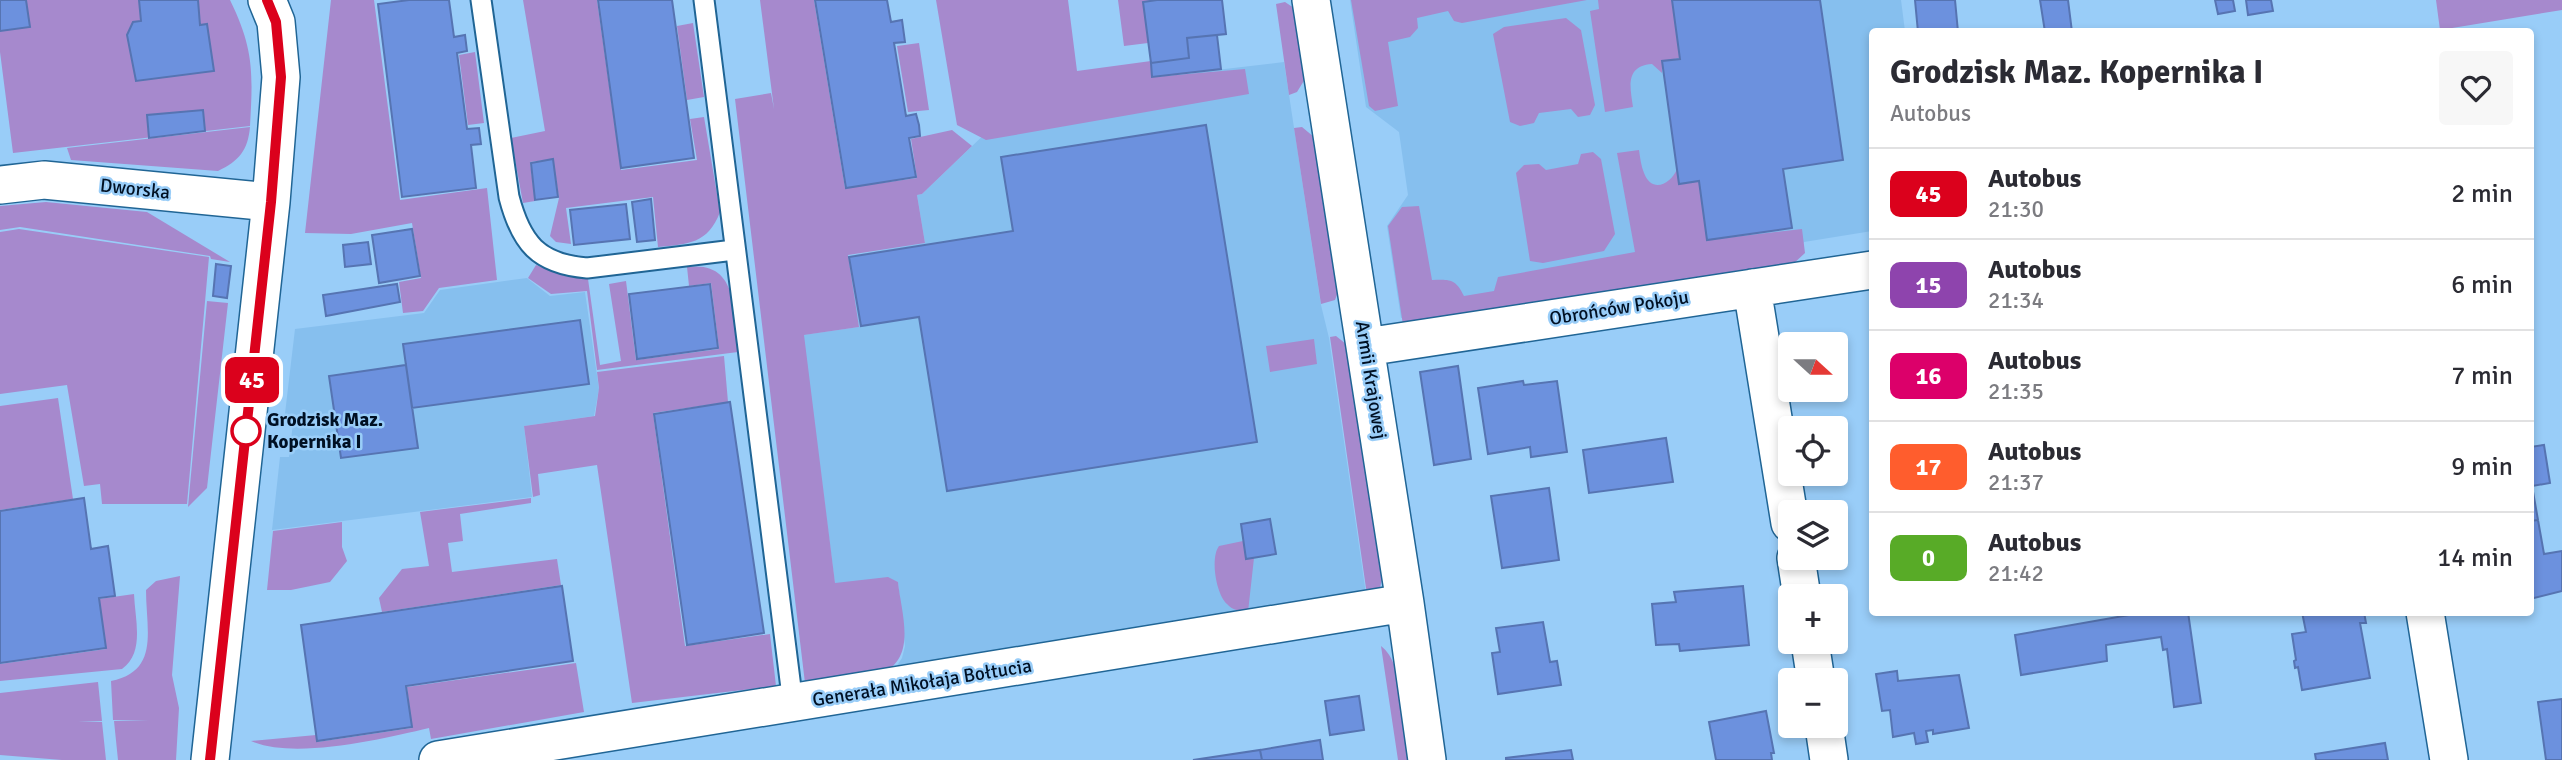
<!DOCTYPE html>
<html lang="pl">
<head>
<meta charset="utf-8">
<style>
	:root { --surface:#fff; --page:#f7f7f7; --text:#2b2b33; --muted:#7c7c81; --line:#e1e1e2 }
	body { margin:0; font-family:Signika,sans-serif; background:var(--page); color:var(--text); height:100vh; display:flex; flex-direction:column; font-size:26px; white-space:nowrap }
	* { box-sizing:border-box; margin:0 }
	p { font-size:23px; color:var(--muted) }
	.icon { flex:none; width:38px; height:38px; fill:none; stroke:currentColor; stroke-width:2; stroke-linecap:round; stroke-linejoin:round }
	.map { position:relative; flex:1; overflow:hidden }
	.details { position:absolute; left:1869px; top:28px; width:665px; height:588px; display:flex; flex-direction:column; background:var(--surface); border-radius:7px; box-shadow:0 4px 10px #0003 }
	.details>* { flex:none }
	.badge { padding:0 14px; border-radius:10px; font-size:24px; line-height:46px }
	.needle { width:46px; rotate:111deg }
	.controls { position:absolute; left:1778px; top:332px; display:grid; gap:14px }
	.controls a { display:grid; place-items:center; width:70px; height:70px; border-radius:7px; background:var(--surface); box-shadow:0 4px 10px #0003; font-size:35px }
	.map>.badge { position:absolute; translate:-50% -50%; box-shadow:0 0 0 4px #fff }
	.round { display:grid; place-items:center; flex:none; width:74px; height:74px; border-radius:7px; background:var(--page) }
	.overview { display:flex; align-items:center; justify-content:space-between; height:119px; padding:0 21px }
	h1 { font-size:33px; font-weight:700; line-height:52px }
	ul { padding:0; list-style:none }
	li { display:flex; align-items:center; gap:21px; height:91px; padding:0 21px; border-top:2px solid var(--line) }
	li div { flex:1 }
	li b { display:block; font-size:26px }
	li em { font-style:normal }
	li .badge { min-width:77px; font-weight:700; text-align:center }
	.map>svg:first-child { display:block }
	.built { fill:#86bfee }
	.green { fill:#a689cd }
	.building { fill:#6c91de; stroke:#5674b2; stroke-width:2 }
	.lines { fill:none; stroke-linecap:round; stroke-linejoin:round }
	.lane-casing { stroke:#206595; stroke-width:23 }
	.street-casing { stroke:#206595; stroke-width:40 }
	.lane { stroke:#fff; stroke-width:19 }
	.street { stroke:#fff; stroke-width:37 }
	.line-casing { stroke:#fff; stroke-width:16 }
	.line { stroke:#db011c; stroke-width:10 }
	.stop-dot { fill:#fff; stroke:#db011c; stroke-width:3.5 }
	.labels { text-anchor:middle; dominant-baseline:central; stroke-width:5; stroke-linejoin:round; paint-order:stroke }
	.street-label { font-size:19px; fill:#001023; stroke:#99cdf8 }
	.stop-label { font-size:19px; font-weight:bold; fill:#001023; stroke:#99cdf8; text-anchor:start }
</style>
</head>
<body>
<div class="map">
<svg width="2562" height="760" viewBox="0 0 2562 760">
	<rect width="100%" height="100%" fill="#99cdf8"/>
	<!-- built -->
	<path class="built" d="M 1350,0 L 1901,0 L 1905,31 L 1872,32 L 1872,231 L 1804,242 L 1792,260 L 1401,318 L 1387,226 L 1408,195 L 1399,132 L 1366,107 Z
		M 1284,62 L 1321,305 L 1329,338 L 1366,594 L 885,673 L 896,667 L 902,658 L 905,646 L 898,582 L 888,578 L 835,584 L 803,335 L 859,327 L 847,256 L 925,243 L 917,195 L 922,194 L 992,127 L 1199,72 Z
		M 527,278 L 550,296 L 585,292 L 599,389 L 594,416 L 524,426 L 532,497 L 272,530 L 280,457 L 289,457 L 293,423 L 284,422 L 295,329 L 424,313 L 440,290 Z"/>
	<!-- green -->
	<path class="green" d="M 0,0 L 230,0 C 254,49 253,73 250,126 L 13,153 L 0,52 Z
		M 331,0 L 374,0 L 400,200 L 487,188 L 497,280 L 439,288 L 423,311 L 403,313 L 399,282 L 421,278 L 412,223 L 351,234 L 305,233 Z
		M 523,0 L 597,0 L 621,170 L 697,160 L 690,119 L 704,117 L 720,212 C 708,244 688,244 658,247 L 653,197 L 566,208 L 571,244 L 556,242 L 550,236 L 559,198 L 553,159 L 530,162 L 535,201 L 523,203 L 511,138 L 545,131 Z
		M 760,0 L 814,0 L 845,188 L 917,178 L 911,139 L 952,130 L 972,146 L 922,194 L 917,195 L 925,243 L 848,255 L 859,327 L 804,335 L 835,583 L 888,577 L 898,582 C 901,612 917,656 884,672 L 805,683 L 735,99 L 771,93 L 774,109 Z
		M 936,0 L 1068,0 L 1077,71 L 1151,61 L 1153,77 L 1245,69 L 1249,94 L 986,140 L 957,125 Z
		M 1118,0 L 1157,0 L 1143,2 L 1148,43 L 1124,46 Z
		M 1351,0 L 1587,0 L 1462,23 L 1454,21 L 1448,11 L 1417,18 L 1418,28 L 1410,37 L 1388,42 L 1398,106 L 1375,111 L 1369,106 Z
		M 1598,0 L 1672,0 L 1680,58 L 1662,61 L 1662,73 L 1652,64 C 1625,66 1630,87 1633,107 L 1605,112 L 1590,11 L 1599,9 Z
		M 2436,0 L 2562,0 L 2562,10 L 2440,30 Z
		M 1285,2 L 1294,8 L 1305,79 L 1297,92 L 1289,95 L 1276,4 Z
		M 1566,18 L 1581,30 L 1595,105 L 1590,115 L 1578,117 L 1571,109 L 1539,113 L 1534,123 L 1520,126 L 1510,122 L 1493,34 L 1504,27 Z
		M 693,23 L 704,97 L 687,100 L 677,26 Z
		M 919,43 L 929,110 L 908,112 L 897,46 Z
		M 475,52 L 484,123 L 468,125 L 459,55 Z
		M 250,127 C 248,150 239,161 218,171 L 71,160 L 67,148 Z
		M 1302,127 L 1314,137 L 1338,292 L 1335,300 L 1321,304 L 1294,128 Z
		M 1639,150 C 1640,157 1641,166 1644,173 C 1652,194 1671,184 1677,169 L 1680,183 L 1699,181 L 1707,240 L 1802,229 L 1805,253 L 1792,265 L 1403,325 L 1388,226 L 1402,207 L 1419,206 L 1432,280 C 1450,279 1456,279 1464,296 L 1494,291 L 1498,277 L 1635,252 L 1617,153 Z
		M 1593,152 L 1601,159 L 1615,234 L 1604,251 L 1543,263 L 1530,261 L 1516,173 L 1524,165 L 1539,164 L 1546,170 L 1578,164 L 1581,154 Z
		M 46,202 L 147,212 L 230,262 L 211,259 L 210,256 L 20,227 L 0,230 L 0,206 Z
		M 19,229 L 209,257 L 187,504 L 102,504 L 100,484 L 84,486 L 67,385 L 0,394 L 0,232 Z
		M 536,265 L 565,276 L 588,279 L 600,365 L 621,361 L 609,284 L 626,281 L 636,360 L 719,349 L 711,283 L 689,286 L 687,267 C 740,260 733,314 738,352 L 597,370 L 587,291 L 551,294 L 528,278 Z
		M 207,301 L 228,303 L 207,488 L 188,507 Z
		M 1336,336 L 1346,344 L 1382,579 L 1380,588 L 1367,595 L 1330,337 Z
		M 1314,339 L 1317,364 L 1270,372 L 1266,346 Z
		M 724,356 L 728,402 L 653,413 L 685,646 L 770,634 L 776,686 L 632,703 L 597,465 L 538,474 L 540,495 L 533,497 L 524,426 L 595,416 L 599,388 L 597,372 Z
		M 58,398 L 73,499 L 0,510 L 0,406 Z
		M 531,498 L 531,503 L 460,514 L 463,541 L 448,543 L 452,572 L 557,559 L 561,585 L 382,612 L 379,598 L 402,569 L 429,566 L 420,512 Z
		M 342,522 L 342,547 L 347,561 L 330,582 L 291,590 L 267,590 L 273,531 Z
		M 1243,541 L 1246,559 L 1254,558 L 1248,612 C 1240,611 1232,610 1227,604 C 1216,594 1210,558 1219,546 Z
		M 180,576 L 172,675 L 179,708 L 176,760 L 118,760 L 114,721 L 149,720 L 113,720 L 111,681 C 160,671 146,630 146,590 L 156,581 Z
		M 134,594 C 135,620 145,652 122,669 L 0,681 L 0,664 L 106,649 L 99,599 Z
		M 1381,646 C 1406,665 1405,730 1409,760 L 1398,760 Z
		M 576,663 L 584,712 L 431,739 L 429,728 C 382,739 294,760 251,741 L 316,735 L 317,742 L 412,728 L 407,687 Z
		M 98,682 L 102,721 L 78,722 L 102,722 L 106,760 L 62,760 L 0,755 L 0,693 Z"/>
	<!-- building -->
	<path class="building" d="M 0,0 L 26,0 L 30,27 L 0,31 Z
		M 139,0 L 198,0 L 200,25 L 207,24 L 214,71 L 136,81 L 127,35 L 133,22 L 141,21 Z
		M 409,0 L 449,0 L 454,37 L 465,35 L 467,51 L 457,53 L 467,129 L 479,128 L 481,144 L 471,145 L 476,188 L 402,197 L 378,4 Z
		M 598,0 L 672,0 L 694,158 L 621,168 Z
		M 815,0 L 887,0 L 891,22 L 902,20 L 905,42 L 894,43 L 906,116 L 916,114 L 919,125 L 920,136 L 909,138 L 916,177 L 846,188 Z
		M 1157,0 L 1222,0 L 1226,34 L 1187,38 L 1189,58 L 1151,63 L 1143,2 Z
		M 1672,0 L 1820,0 L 1843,160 L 1783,169 L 1792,228 L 1707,240 L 1699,181 L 1679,184 L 1662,61 L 1680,59 Z
		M 1915,0 L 1955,0 L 1958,32 L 1918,32 Z
		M 2040,0 L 2068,0 L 2072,32 L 2045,32 Z
		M 2215,0 L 2233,0 L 2235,11 L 2218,14 Z
		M 2246,0 L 2271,0 L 2273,11 L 2248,15 Z
		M 1217,35 L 1221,69 L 1152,77 L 1151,63 L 1189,58 L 1187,38 Z
		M 203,110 L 205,131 L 149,138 L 147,115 Z
		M 1206,125 L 1257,442 L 947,491 L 919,317 L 861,326 L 849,257 L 1013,231 L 1001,157 Z
		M 553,159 L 558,197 L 535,200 L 531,163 Z
		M 651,199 L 655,240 L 637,242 L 632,202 Z
		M 626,204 L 630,239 L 574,245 L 570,210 Z
		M 412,229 L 420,276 L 379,283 L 372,235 Z
		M 368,242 L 371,264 L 345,267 L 343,245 Z
		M 216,264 L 231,266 L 227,298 L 213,296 Z
		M 397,284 L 400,302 L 326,316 L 323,295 Z
		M 710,284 L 718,348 L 637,359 L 629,294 Z
		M 580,320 L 589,384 L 412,408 L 403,344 Z
		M 406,365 L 418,448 L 341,458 L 329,376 Z
		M 1458,366 L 1471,459 L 1434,465 L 1420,372 Z
		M 1523,381 L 1524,385 L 1557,381 L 1567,452 L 1531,457 L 1530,447 L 1488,454 L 1478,388 Z
		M 730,402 L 764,633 L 687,645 L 654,414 Z
		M 1666,438 L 1673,482 L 1589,493 L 1583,450 Z
		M 2544,445 L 2550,483 L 2532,486 L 2538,520 L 2530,521 L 2530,447 Z
		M 1549,488 L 1559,560 L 1502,568 L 1491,496 Z
		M 84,498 L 91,549 L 108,546 L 115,596 L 99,598 L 106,648 L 0,663 L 0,511 Z
		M 1270,519 L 1276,554 L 1246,559 L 1241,524 Z
		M 2538,520 L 2544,554 L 2562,551 L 2562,591 L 2530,599 L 2530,521 Z
		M 562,586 L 573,661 L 406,686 L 412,727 L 317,741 L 301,625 Z
		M 1743,586 L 1749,645 L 1680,651 L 1679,644 L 1656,645 L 1652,604 L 1676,602 L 1674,592 Z
		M 2146,612 L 2188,612 L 2201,703 L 2174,707 L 2167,649 L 2163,650 L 2161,637 L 2106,645 L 2107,661 L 2021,675 L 2015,635 Z
		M 2302,612 L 2364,612 L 2366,623 L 2360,623 L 2370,678 L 2302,690 L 2298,667 L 2295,668 L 2294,661 L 2296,660 L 2292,634 L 2306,632 Z
		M 1543,622 L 1550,662 L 1557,661 L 1561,685 L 1498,694 L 1492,653 L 1500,652 L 1496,628 Z
		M 1897,671 L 1898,681 L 1959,675 L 1969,728 L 1933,734 L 1933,730 L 1926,731 L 1928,742 L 1916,744 L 1914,733 L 1893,737 L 1890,710 L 1882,711 L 1876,674 Z
		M 1359,696 L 1364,730 L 1330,735 L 1325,701 Z
		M 2562,699 L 2562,760 L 2546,760 L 2538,702 Z
		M 1766,711 L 1774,753 L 1771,753 L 1772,760 L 1716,760 L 1709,722 Z
		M 1320,740 L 1323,760 L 1262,760 L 1260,750 Z
		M 2385,743 L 2388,760 L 2316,760 L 2315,754 Z
		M 1260,750 L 1262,760 L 1193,760 Z
		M 1571,750 L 1573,760 L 1506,760 L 1506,758 Z"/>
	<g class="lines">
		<!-- lane casing -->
		<g class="lane-casing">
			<path id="lane" d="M 481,0 L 509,197 C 521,243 538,264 587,268 L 734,250
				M 704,0 L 793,704"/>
		</g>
		<!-- street casing -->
		<g class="street-casing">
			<path id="street" d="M 1311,0 L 1405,603 L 1427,760
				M 0,185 L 44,180 L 271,202
				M 1752,288 L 1790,523
				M 1366,347 L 1872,270
				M 1796,558 L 1802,597
				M 2425,612 L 2449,760
				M 1810,642 L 1816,681
				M 1824,726 L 1829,760
				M 210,760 L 271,202 L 281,77 L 276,22 L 267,0
				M 438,760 L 1405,603"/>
		</g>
		<!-- lane -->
		<use href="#lane" class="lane"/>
		<!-- street -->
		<use href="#street" class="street"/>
	</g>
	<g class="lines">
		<!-- line casing -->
		<g class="line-casing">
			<path id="line" d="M 210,760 L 271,202 L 281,77 L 276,22 L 267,0"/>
		</g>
		<!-- line -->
		<use href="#line" class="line"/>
	</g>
	<!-- markers -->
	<circle class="stop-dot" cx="246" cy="431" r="14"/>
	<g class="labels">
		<!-- street labels -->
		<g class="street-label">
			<text transform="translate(135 189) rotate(6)">Dworska</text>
			<text transform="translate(1619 308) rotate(-9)">Obrońców Pokoju</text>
			<text transform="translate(1371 380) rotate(81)">Armii Krajowej</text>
			<text transform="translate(922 683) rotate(-9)">Generała Mikołaja Bołtucia</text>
		</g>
		<!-- stop labels -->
		<g class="stop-label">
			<text x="267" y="420">Grodzisk Maz.<tspan x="267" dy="22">Kopernika I</tspan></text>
		</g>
	</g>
</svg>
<div class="controls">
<a><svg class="needle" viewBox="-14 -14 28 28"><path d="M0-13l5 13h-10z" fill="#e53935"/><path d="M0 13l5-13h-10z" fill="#7c7c81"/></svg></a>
<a><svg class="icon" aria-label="locate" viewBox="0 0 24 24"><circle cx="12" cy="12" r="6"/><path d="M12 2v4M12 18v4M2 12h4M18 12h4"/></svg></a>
<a><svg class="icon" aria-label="layers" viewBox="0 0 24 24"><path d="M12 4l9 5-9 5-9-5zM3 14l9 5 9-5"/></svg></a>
<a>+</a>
<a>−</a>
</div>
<b class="badge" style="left:252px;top:380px;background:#db011c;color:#fff">45</b>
<section class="details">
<div class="overview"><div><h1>Grodzisk Maz. Kopernika I</h1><p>Autobus</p></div><a class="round"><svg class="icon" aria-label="heart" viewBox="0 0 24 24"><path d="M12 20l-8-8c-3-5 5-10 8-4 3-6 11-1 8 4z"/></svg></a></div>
<ul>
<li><span class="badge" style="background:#db011c;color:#fff">45</span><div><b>Autobus</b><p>21:30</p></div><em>2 min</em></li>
<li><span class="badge" style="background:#8e44ad;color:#fff">15</span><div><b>Autobus</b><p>21:34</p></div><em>6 min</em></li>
<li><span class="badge" style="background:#dc006a;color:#fff">16</span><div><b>Autobus</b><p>21:35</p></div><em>7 min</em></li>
<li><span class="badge" style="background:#ff5d2d;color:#fff">17</span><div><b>Autobus</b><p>21:37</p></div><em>9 min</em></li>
<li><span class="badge" style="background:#58ab27;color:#fff">0</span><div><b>Autobus</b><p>21:42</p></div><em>14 min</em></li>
</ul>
</section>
</div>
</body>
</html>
